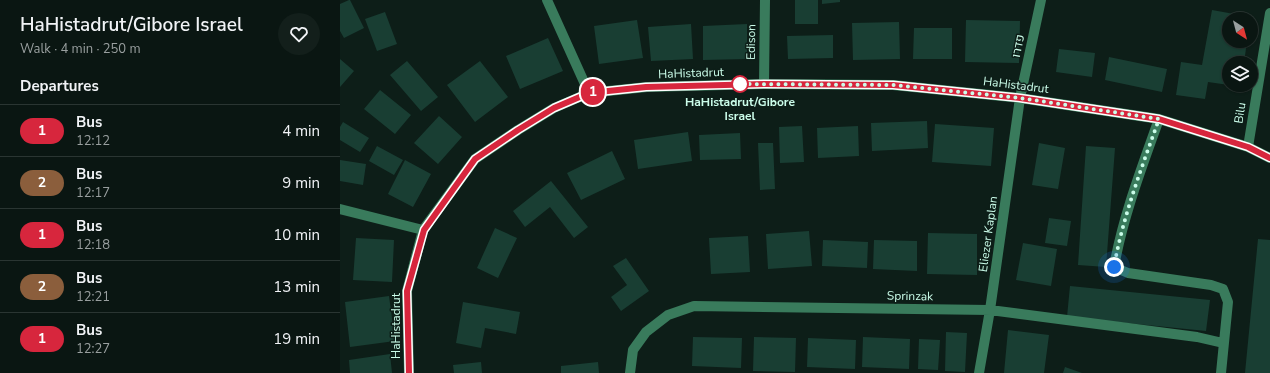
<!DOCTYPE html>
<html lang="en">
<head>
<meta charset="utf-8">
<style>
	:root { --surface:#0a1612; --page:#131f1b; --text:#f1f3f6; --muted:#999f9f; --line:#2a3532 }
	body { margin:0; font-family:"Nunito Sans",Heebo,sans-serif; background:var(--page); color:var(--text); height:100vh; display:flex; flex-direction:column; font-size:15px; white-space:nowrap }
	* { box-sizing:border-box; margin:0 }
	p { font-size:13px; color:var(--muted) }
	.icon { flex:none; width:22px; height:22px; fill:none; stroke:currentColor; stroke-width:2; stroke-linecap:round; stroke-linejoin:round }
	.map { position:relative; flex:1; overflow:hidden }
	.side { display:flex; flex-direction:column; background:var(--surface); width:340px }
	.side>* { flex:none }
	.badge { padding:0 8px; border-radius:13px; font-size:14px; line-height:26px }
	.needle { width:26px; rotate:144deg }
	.controls { position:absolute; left:882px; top:12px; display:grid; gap:8px }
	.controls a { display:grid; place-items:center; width:36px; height:36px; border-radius:50%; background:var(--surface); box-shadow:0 1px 3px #0004,0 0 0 1px var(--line); font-size:20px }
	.you { position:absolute; width:20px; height:20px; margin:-10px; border:3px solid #fff; border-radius:50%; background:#1a73e8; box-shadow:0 0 0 6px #1a73e833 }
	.map>.badge { position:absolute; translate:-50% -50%; box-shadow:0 0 0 2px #fff }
	h2 { padding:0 20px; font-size:15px; line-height:36px }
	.round { display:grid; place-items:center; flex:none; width:42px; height:42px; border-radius:21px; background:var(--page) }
	.headline { display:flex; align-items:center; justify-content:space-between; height:68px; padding:0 20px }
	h1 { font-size:19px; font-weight:600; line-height:30px }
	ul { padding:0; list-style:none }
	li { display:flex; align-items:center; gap:12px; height:52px; padding:0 20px; border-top:1px solid var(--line) }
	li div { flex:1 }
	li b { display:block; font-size:15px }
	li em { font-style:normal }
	li .badge { min-width:44px; font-weight:700; text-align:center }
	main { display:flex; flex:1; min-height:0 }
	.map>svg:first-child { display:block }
	.building { fill:#193e33 }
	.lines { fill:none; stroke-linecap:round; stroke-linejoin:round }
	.minor { stroke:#397b5c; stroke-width:10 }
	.line-casing { stroke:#fff; stroke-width:9 }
	.line { stroke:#d7263d; stroke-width:6 }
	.walk { stroke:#cbfdea; stroke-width:4; stroke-dasharray:0 7.2 }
	.stop-dot { fill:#fff; stroke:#d7263d; stroke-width:2 }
	.labels { text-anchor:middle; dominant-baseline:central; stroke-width:3; stroke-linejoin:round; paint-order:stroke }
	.street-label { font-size:12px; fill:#cbfdea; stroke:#0d1e18 }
	.stop-label { font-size:12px; font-weight:bold; fill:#cbfdea; stroke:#0d1e18 }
</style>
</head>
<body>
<main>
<section class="side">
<div class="headline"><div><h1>HaHistadrut/Gibore Israel</h1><p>Walk · 4 min · 250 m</p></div><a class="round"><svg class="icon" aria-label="heart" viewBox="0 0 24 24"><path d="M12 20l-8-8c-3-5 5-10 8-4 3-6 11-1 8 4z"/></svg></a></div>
<h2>Departures</h2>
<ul>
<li><span class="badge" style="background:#d7263d;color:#fff">1</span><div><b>Bus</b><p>12:12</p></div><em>4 min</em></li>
<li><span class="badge" style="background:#8b5e3c;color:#fff">2</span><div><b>Bus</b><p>12:17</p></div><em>9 min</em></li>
<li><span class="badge" style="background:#d7263d;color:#fff">1</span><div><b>Bus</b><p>12:18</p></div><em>10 min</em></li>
<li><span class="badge" style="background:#8b5e3c;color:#fff">2</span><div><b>Bus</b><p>12:21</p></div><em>13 min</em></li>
<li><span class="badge" style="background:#d7263d;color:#fff">1</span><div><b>Bus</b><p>12:27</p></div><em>19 min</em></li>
</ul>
</section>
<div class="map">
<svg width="930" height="373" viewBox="0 0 930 373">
	<rect width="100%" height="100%" fill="#0d1e18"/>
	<!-- building -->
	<path class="building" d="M 9,0 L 10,0 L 24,28 L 4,38 L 0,31 L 0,4 Z
		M 455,0 L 478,0 L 478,24 L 455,24 Z
		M 482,0 L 500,0 L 500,2 L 482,4 Z
		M 872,10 L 911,17 L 911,19 L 889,19 L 889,41 L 907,41 L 904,63 L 889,63 L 889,85 L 868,82 L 865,99 L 836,95 L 841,62 L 862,65 Z
		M 45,12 L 57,44 L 37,51 L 25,19 Z
		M 297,20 L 303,58 L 259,64 L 254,26 Z
		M 626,20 L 680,21 L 679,63 L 625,62 Z
		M 559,22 L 560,59 L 513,60 L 512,23 Z
		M 351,24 L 353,59 L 311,61 L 308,27 Z
		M 407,24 L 407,59 L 363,60 L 363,26 Z
		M 574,28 L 612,28 L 612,59 L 573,59 Z
		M 493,35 L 493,58 L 448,59 L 447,36 Z
		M 208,38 L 223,71 L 180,89 L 166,56 Z
		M 719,49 L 755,53 L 752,77 L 716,72 Z
		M 769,57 L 827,69 L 822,92 L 765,80 Z
		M 0,59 L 14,71 L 0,87 Z
		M 67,61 L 98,97 L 81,111 L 50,75 Z
		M 140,61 L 168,97 L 135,122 L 107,85 Z
		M 40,90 L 71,115 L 55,134 L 24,109 Z
		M 99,116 L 122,137 L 98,164 L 74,143 Z
		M 587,121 L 588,148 L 532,151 L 531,123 Z
		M 3,122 L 29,138 L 20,152 L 0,140 L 0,127 Z
		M 595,124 L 654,128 L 651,166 L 592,162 Z
		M 462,126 L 464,162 L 440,163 L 439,127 Z
		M 518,126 L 519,156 L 478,158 L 477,128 Z
		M 348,132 L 352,161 L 298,169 L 294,140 Z
		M 400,133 L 401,159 L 360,160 L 359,135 Z
		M 418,143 L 433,143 L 435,189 L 420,190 Z
		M 699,143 L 725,148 L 718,189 L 692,185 Z
		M 37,146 L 63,160 L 54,175 L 29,161 Z
		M 746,146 L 775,148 L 766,267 L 738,265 Z
		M 272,151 L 285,179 L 241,200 L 227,173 Z
		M 0,160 L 26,164 L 23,185 L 0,181 Z
		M 65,160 L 91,174 L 73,207 L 48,194 Z
		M 211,181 L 248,227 L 234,238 L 210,207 L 185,227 L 173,211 Z
		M 709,218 L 731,221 L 727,246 L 705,243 Z
		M 155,228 L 177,238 L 158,278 L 137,268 Z
		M 469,231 L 472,266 L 428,269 L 426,234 Z
		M 588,233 L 637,234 L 637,275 L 587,274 Z
		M 408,236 L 410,272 L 371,274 L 369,238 Z
		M 16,238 L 54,240 L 52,282 L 13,280 Z
		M 918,239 L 930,240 L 930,373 L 905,373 Z
		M 483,240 L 528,242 L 527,268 L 482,266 Z
		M 534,240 L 577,241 L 577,271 L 533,269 Z
		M 683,243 L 717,249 L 711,286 L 676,280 Z
		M 286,258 L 309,291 L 281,311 L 271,297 L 287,285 L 273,266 Z
		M 730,286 L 870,300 L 866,331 L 727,317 Z
		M 49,296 L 55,341 L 10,347 L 5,302 Z
		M 123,302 L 180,312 L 176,334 L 145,328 L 141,348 L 116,343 Z
		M 668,330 L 709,335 L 704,373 L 664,373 Z
		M 606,332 L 627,333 L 625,372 L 605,371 Z
		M 353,337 L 402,338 L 401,368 L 352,366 Z
		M 414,337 L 456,338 L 455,372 L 413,371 Z
		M 523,337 L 570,339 L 569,369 L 522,367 Z
		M 468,338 L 516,340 L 515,369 L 467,367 Z
		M 579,339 L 600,340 L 598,370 L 578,369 Z
		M 50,354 L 52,373 L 10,373 L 9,360 Z
		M 141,362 L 142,373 L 114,373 L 113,365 Z
		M 258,362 L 259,373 L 221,373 L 221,366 Z
		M 725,367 L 742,373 L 723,373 Z"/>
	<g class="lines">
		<!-- minor -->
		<path class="minor" d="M 207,0 L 249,93
			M 424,84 L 425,0
			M 819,119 C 802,167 783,216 774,267 L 788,273 L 871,285 L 883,289 L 888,302 L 881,373
			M 908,147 L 930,13
			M 0,209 L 83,230
			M 69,373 L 67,291 L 83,230 L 135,159 L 178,130 L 214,108 L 249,93 L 307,87 L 424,84 L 553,85 L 680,98 L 819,119 L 908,147 L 930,158
			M 290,373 L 293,350 L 306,332 L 328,315 L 354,306 L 650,310 L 857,337 L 883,343
			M 639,373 L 650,310 L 680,98 L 701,0"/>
	</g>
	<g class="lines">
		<!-- line casing -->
		<g class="line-casing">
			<path id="line" d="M 69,373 L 67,291 L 84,230 L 135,159 L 178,130 L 214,108 L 249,93 L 306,87 L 424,84 L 553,85 L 680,98 L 819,119 L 908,147 L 930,158"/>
		</g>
		<!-- line -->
		<use href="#line" class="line"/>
		<!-- walk -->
		<path class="walk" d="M 400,84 L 394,84 L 553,85 L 680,98 L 819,119 C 802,167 783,216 774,267"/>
	</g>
	<!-- markers -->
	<circle class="stop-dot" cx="400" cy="84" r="8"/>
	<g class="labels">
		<!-- street labels -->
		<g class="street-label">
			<text transform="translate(411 42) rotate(-89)">Edison</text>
			<text transform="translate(678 46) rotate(-78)">פדרו</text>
			<text transform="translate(351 73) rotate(-2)">HaHistadrut</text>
			<text transform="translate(676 85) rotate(7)">HaHistadrut</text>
			<text transform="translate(900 113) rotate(-81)">Bilu</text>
			<text transform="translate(648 234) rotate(-82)">Eliezer Kaplan</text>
			<text transform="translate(570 296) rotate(1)">Sprinzak</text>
			<text transform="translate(56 326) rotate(-90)">HaHistadrut</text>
		</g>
		<!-- stop labels -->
		<g class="stop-label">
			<text x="400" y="102">HaHistadrut/Gibore<tspan x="400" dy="14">Israel</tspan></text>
		</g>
	</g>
</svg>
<div class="controls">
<a><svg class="needle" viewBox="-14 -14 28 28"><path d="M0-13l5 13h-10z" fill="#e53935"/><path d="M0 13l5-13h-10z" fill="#999f9f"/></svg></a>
<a><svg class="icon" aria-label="layers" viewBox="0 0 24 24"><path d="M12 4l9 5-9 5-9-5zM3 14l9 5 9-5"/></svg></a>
</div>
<div class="you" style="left:774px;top:267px"></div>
<b class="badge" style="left:253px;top:92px;background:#d7263d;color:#fff">1</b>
</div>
</main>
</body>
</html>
